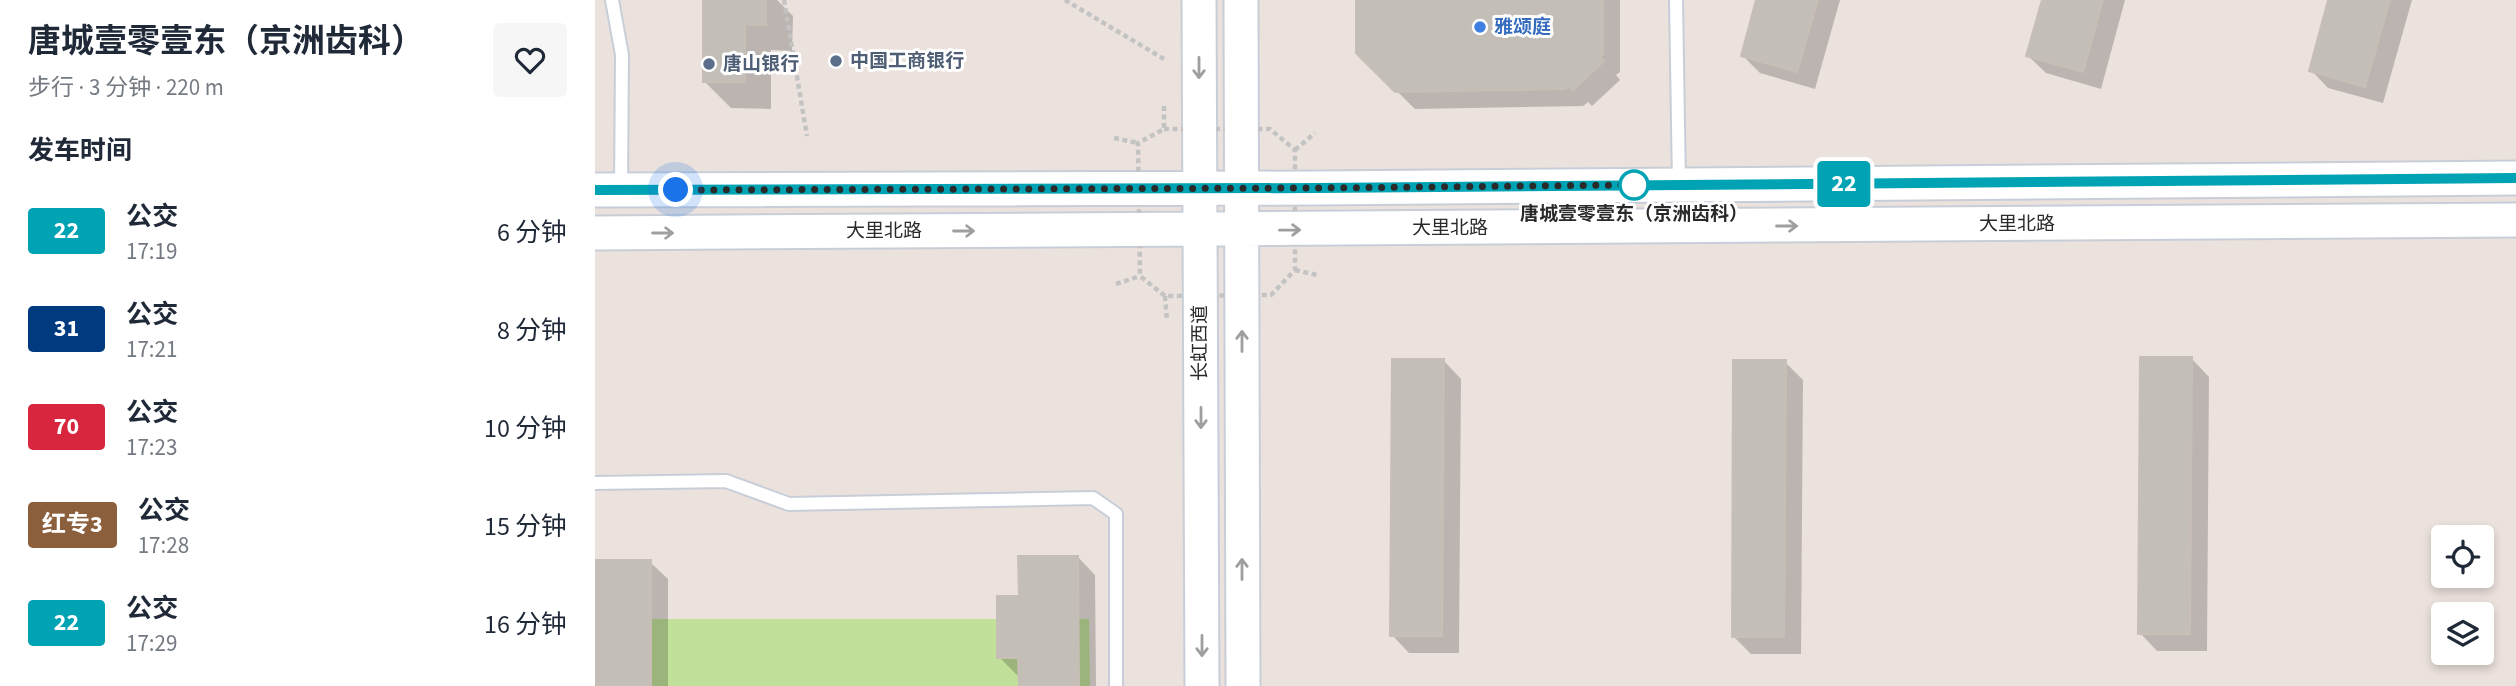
<!DOCTYPE html>
<html lang="zh">
<head>
<meta charset="utf-8">
<style>
	:root { --surface:#fff; --page:#f6f6f7; --text:#1f2937; --muted:#747a83 }
	body { margin:0; font-family:"Source Sans 3","Noto Sans SC",sans-serif; background:var(--page); color:var(--text); height:100vh; display:flex; flex-direction:column; font-size:26px; white-space:nowrap }
	* { box-sizing:border-box; margin:0 }
	p { font-size:23px; color:var(--muted) }
	.icon { flex:none; width:38px; height:38px; fill:none; stroke:currentColor; stroke-width:2; stroke-linecap:round; stroke-linejoin:round }
	.map { position:relative; flex:1; overflow:hidden }
	.drawer { display:flex; flex-direction:column; background:var(--surface); width:595px }
	.drawer>* { flex:none }
	.badge { padding:0 14px; border-radius:5px; font-size:24px; line-height:46px }
	.controls { position:absolute; left:1836px; top:525px; display:grid; gap:14px }
	.controls a { display:grid; place-items:center; width:63px; height:63px; border-radius:7px; background:var(--surface); box-shadow:0 4px 10px #0003; font-size:35px }
	.you { position:absolute; width:35px; height:35px; margin:-18px; border:5px solid #fff; border-radius:50%; background:#1a73e8; box-shadow:0 0 0 10px #1a73e833 }
	.map>.badge { position:absolute; translate:-50% -50%; box-shadow:0 0 0 4px #fff }
	h2 { padding:0 28px; font-size:26px; line-height:63px }
	.round { display:grid; place-items:center; flex:none; width:74px; height:74px; border-radius:7px; background:var(--page) }
	.overview { display:flex; align-items:center; justify-content:space-between; height:119px; padding:0 28px }
	h1 { font-size:33px; font-weight:700; line-height:52px }
	ul { padding:0; list-style:none }
	li { display:flex; align-items:center; gap:21px; height:98px; padding:0 28px }
	li div { flex:1 }
	li b { display:block; font-size:26px }
	li em { font-style:normal }
	li .badge { min-width:77px; font-weight:700; text-align:center }
	main { display:flex; flex:1; min-height:0 }
	.map>svg:first-child { display:block }
	.green { fill:#c1e19a }
	.shadow { fill:#0003 }
	.building { fill:#c4beb8; stroke:#c7beb6; stroke-width:2 }
	.lines { fill:none; stroke-linecap:round; stroke-linejoin:round }
	.lane-casing { stroke:#c8ced8; stroke-width:16 }
	.secondary-casing { stroke:#c8ced8; stroke-width:37 }
	.path { stroke:#c3c3c3; stroke-width:4.5; stroke-dasharray:5 3.5; stroke-linecap:butt }
	.lane { stroke:#fff; stroke-width:12 }
	.secondary { stroke:#fff; stroke-width:33 }
	.oneway { stroke:#9f9f9f }
	.line-casing { stroke:#fff; stroke-width:16 }
	.line { stroke:#00a3b4; stroke-width:10 }
	.walk { stroke:#2a2a2a; stroke-width:7; stroke-dasharray:0 12.6 }
	.shop-dot { fill:#3f7fe0; stroke:#fff; stroke-width:2.5 }
	.service-dot { fill:#5c6f8a; stroke:#fff; stroke-width:2.5 }
	.stop-dot { fill:#fff; stroke:#00a3b4; stroke-width:3.5 }
	.labels { text-anchor:middle; dominant-baseline:central; stroke-width:6; stroke-linejoin:round; paint-order:stroke }
	.shop-label { font-size:19px; font-weight:bold; fill:#366cbe; stroke:#fff; text-anchor:start }
	.service-label { font-size:19px; font-weight:bold; fill:#4e5e75; stroke:#fff; text-anchor:start }
	.stop-label { font-size:19px; font-weight:bold; fill:#2a2a2a; stroke:#fff }
	.street-label { font-size:19px; fill:#2a2a2a; stroke:#fff }
</style>
</head>
<body>
<main>
<section class="drawer">
<div class="overview"><div><h1>唐城壹零壹东（京洲齿科）</h1><p>步行 · 3 分钟 · 220 m</p></div><a class="round"><svg class="icon" aria-label="heart" viewBox="0 0 24 24"><path d="M12 20l-8-8c-3-5 5-10 8-4 3-6 11-1 8 4z"/></svg></a></div>
<h2>发车时间</h2>
<ul>
<li><span class="badge" style="background:#00a3b4;color:#fff">22</span><div><b>公交</b><p>17:19</p></div><em>6 分钟</em></li>
<li><span class="badge" style="background:#003b80;color:#fff">31</span><div><b>公交</b><p>17:21</p></div><em>8 分钟</em></li>
<li><span class="badge" style="background:#d7263d;color:#fff">70</span><div><b>公交</b><p>17:23</p></div><em>10 分钟</em></li>
<li><span class="badge" style="background:#8b5e3c;color:#fff">红专3</span><div><b>公交</b><p>17:28</p></div><em>15 分钟</em></li>
<li><span class="badge" style="background:#00a3b4;color:#fff">22</span><div><b>公交</b><p>17:29</p></div><em>16 分钟</em></li>
</ul>
</section>
<div class="map">
<svg width="1921" height="686" viewBox="0 0 1921 686">
	<rect width="100%" height="100%" fill="#ece2dd"/>
	<!-- green -->
	<path class="green" d="M 0,619 L 494,619 L 495,686 L 0,686 Z"/>
	<!-- shadow -->
	<path class="shadow" d="M 110,0 L 182,0 L 198,16 L 197,51 L 176,50 L 176,109 L 136,108 L 109,81 Z
		M 763,0 L 1025,0 L 1025,72 L 1021,75 L 1025,80 L 997,106 L 993,102 L 988,106 L 820,109 L 763,53 Z
		M 1163,0 L 1245,0 L 1220,89 L 1165,73 L 1148,56 Z
		M 1449,0 L 1530,0 L 1506,89 L 1451,73 L 1433,56 Z
		M 1735,0 L 1817,0 L 1788,103 L 1733,88 L 1716,70 Z
		M 1597,359 L 1614,377 L 1612,651 L 1562,651 L 1545,633 Z
		M 849,361 L 866,379 L 864,653 L 814,653 L 797,635 Z
		M 1190,362 L 1208,380 L 1206,654 L 1156,654 L 1138,636 Z
		M 483,557 L 500,575 L 501,686 L 425,686 L 425,675 L 422,675 L 404,657 L 426,598 Z
		M 0,562 L 55,562 L 73,579 L 73,686 L 0,686 Z"/>
	<!-- building -->
	<path class="building" d="M 108,0 L 171,0 L 171,25 L 150,24 L 150,82 L 108,82 Z
		M 761,0 L 1008,0 L 1008,54 L 1005,57 L 1009,61 L 978,90 L 974,86 L 970,89 L 800,92 L 761,53 Z
		M 1161,0 L 1223,0 L 1202,72 L 1146,56 Z
		M 1447,0 L 1508,0 L 1488,72 L 1431,56 Z
		M 1733,0 L 1795,0 L 1770,87 L 1714,71 Z
		M 1545,357 L 1597,357 L 1595,634 L 1543,634 Z
		M 797,359 L 849,359 L 847,636 L 795,636 Z
		M 1138,360 L 1191,360 L 1189,637 L 1137,637 Z
		M 423,556 L 483,556 L 484,686 L 424,686 L 423,658 L 402,658 L 402,596 L 424,596 Z
		M 0,560 L 56,560 L 56,686 L 0,686 Z"/>
	<g class="lines">
		<!-- lane casing -->
		<g class="lane-casing">
			<path id="lane" d="M 17,0 L 27,55 L 26,188
				M 1081,0 L 1084,185
				M 0,483 L 131,481 L 194,504 L 498,498 L 521,514 L 521,686"/>
		</g>
		<!-- secondary casing -->
		<g class="secondary-casing">
			<path id="secondary" d="M 604,0 L 607,686
				M 646,0 L 648,686
				M 0,190 L 722,188 L 1921,178
				M 0,233 L 1921,220"/>
		</g>
		<!-- path -->
		<path class="path" d="M 189,0 L 212,136
			M 470,0 L 569,59
			M 569,106 L 569,129
			M 569,129 L 675,129 L 700,150 L 700,270 L 676,295 L 570,296 L 545,276 L 543,143 Z
			M 519,138 L 543,143
			M 700,150 L 720,133
			M 700,270 L 722,275
			M 521,284 L 545,276
			M 570,296 L 572,321"/>
		<!-- lane -->
		<use href="#lane" class="lane"/>
		<!-- secondary -->
		<use href="#secondary" class="secondary"/>
	</g>
	<!-- one-way arrows -->
	<defs><path id="oneway-shaft" d="M-6 0H5M1.5-3L5.5 0L1.5 3" fill="none" stroke-width="1.6" stroke-linecap="round" stroke-linejoin="round" transform="scale(1.75)"/></defs>
	<g class="oneway">
		<use href="#oneway-shaft" transform="translate(604 68) rotate(90)"/>
		<use href="#oneway-shaft" transform="translate(1192 226)"/>
		<use href="#oneway-shaft" transform="translate(695 230) rotate(-1)"/>
		<use href="#oneway-shaft" transform="translate(369 231)"/>
		<use href="#oneway-shaft" transform="translate(68 233)"/>
		<use href="#oneway-shaft" transform="translate(647 341) rotate(-90)"/>
		<use href="#oneway-shaft" transform="translate(606 418) rotate(90)"/>
		<use href="#oneway-shaft" transform="translate(647 569) rotate(-90)"/>
		<use href="#oneway-shaft" transform="translate(607 646) rotate(90)"/>
	</g>
	<g class="lines">
		<!-- line casing -->
		<g class="line-casing">
			<path id="line" d="M 0,190 L 722,188 L 1921,178"/>
		</g>
		<!-- line -->
		<use href="#line" class="line"/>
		<!-- walk -->
		<path class="walk" d="M 81,190 L 722,188 L 1039,185"/>
	</g>
	<!-- markers -->
	<circle class="shop-dot" cx="885" cy="27" r="7"/>
	<g class="service-dot">
		<circle cx="241" cy="61" r="7"/>
		<circle cx="114" cy="64" r="7"/>
	</g>
	<circle class="stop-dot" cx="1039" cy="185" r="14"/>
	<g class="labels">
		<!-- shop labels -->
		<g class="shop-label">
			<text x="899" y="27">雅颂庭</text>
		</g>
		<!-- service labels -->
		<g class="service-label">
			<text x="255" y="61">中国工商银行</text>
			<text x="128" y="64">唐山银行</text>
		</g>
		<!-- stop labels -->
		<g class="stop-label">
			<text x="1039" y="214">唐城壹零壹东（京洲齿科）</text>
		</g>
		<!-- street labels -->
		<g class="street-label">
			<text x="1422" y="224">大里北路</text>
			<text x="855" y="228">大里北路</text>
			<text x="289" y="231">大里北路</text>
			<text transform="translate(605 343) rotate(-90)">长虹西道</text>
		</g>
	</g>
</svg>
<div class="controls">
<a><svg class="icon" aria-label="locate" viewBox="0 0 24 24"><circle cx="12" cy="12" r="6"/><path d="M12 2v4M12 18v4M2 12h4M18 12h4"/></svg></a>
<a><svg class="icon" aria-label="layers" viewBox="0 0 24 24"><path d="M12 4l9 5-9 5-9-5zM3 14l9 5 9-5"/></svg></a>
</div>
<div class="you" style="left:81px;top:190px"></div>
<b class="badge" style="left:1249px;top:184px;background:#00a3b4;color:#fff">22</b>
</div>
</main>
</body>
</html>
